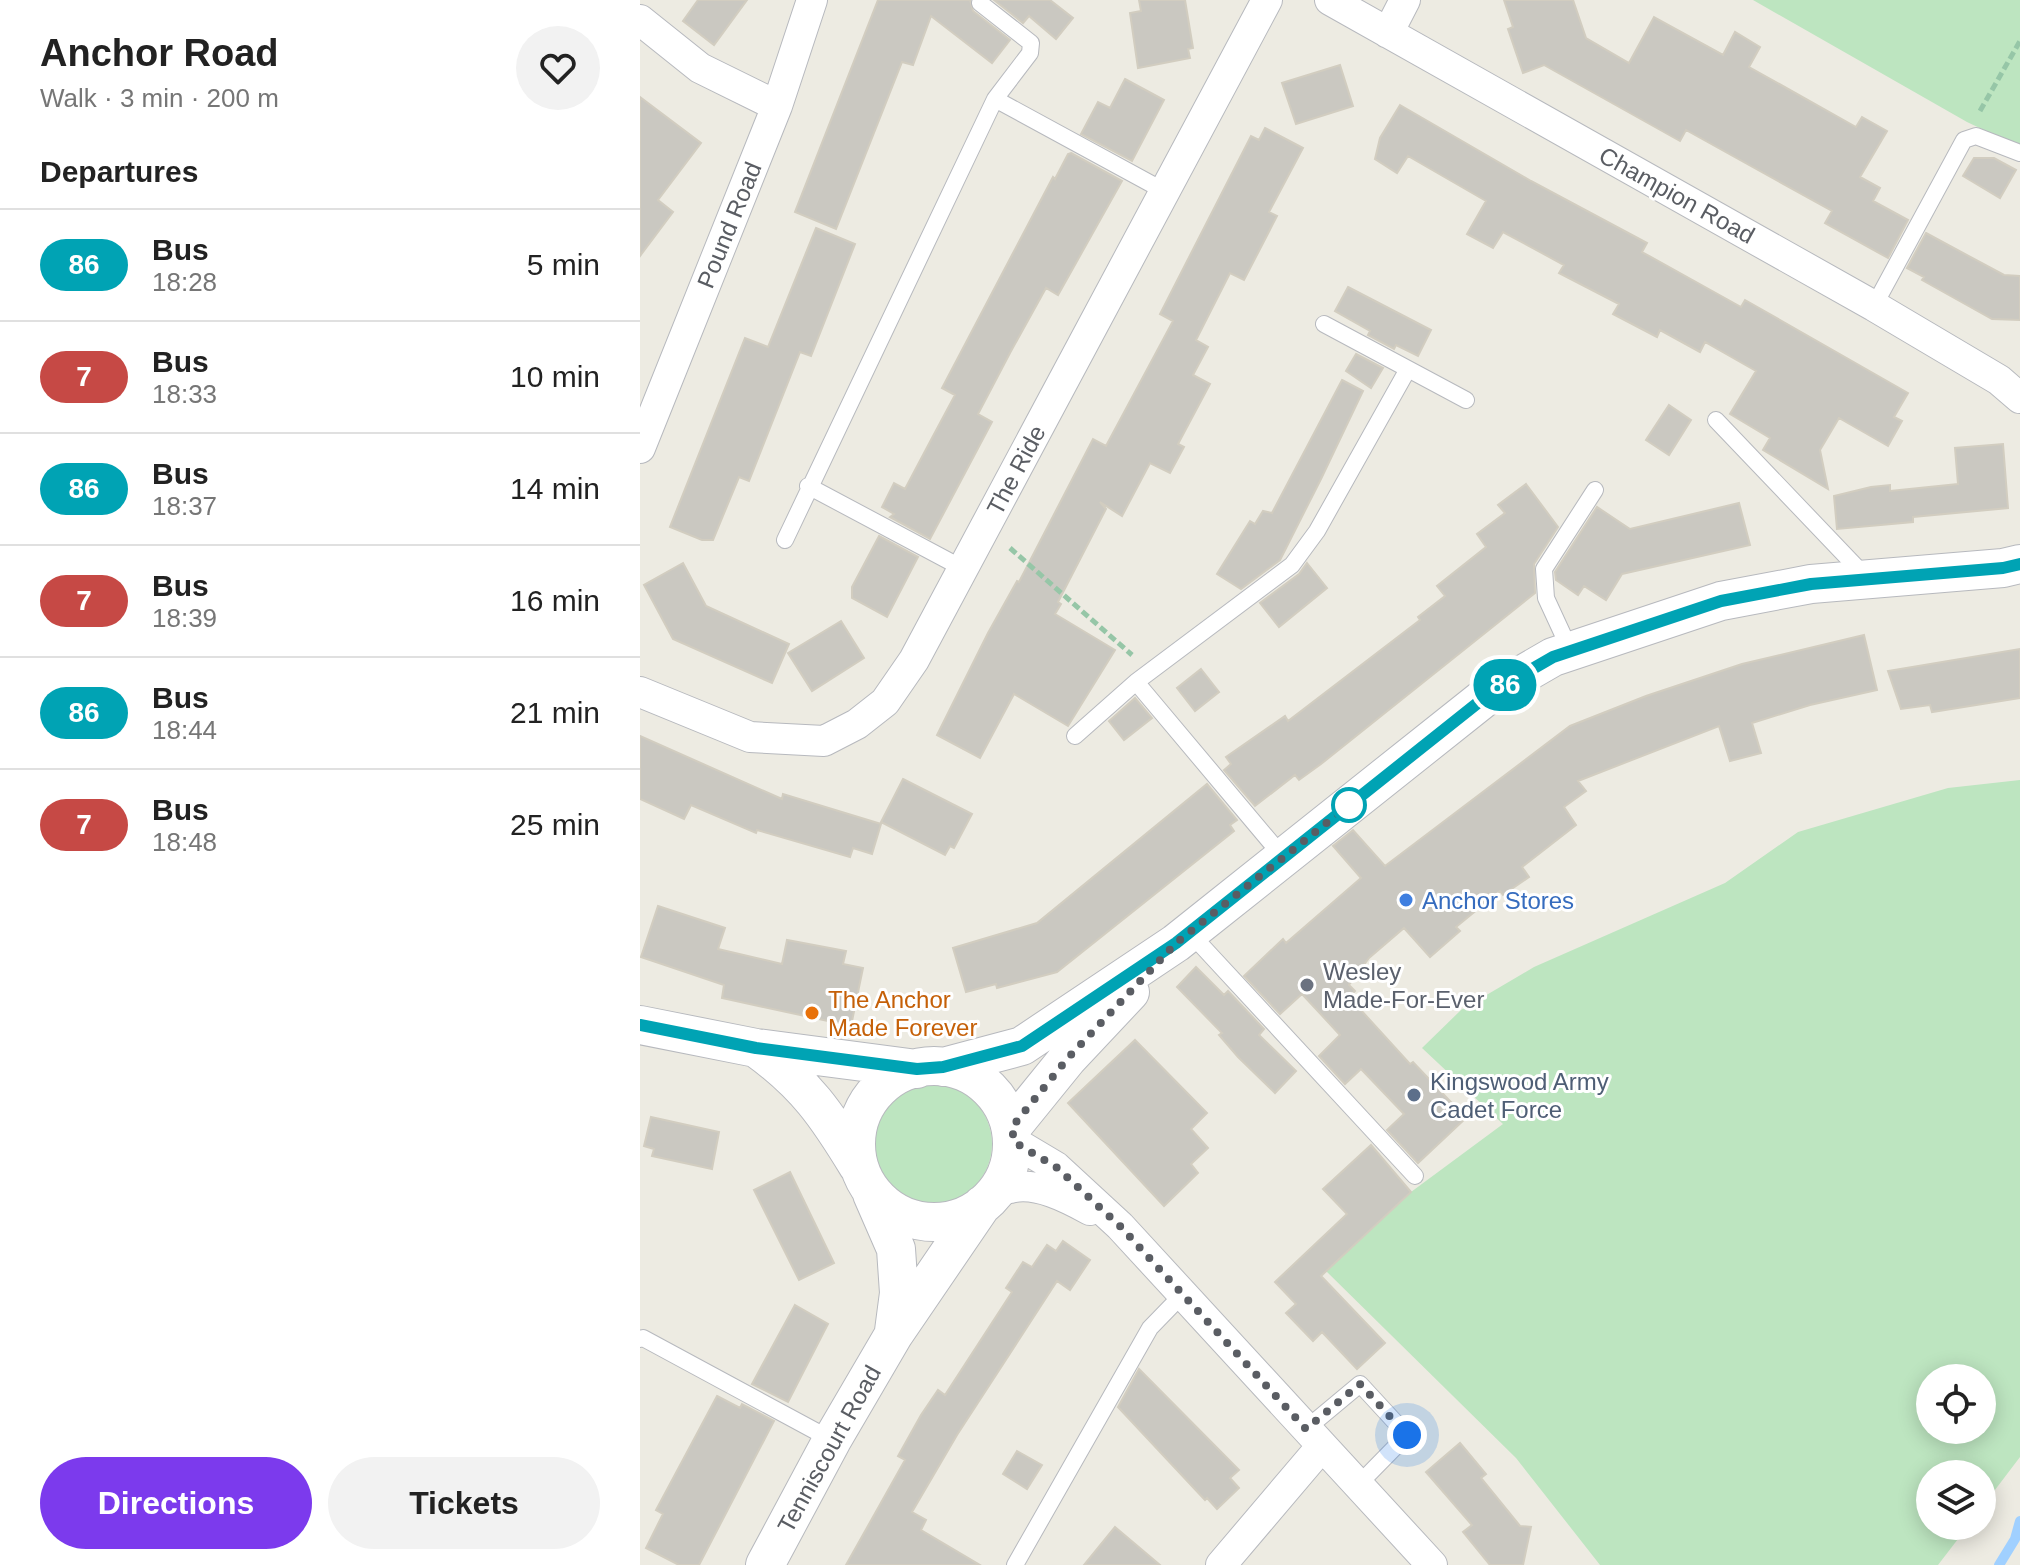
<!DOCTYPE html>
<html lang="en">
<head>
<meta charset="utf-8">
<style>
	:root { --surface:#fff; --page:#f2f2f2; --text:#222; --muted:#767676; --line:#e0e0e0; --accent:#7c3aed }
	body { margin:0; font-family:Helvetica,sans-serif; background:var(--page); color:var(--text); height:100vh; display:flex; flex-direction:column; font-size:30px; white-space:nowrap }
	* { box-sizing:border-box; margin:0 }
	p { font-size:26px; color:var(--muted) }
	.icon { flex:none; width:44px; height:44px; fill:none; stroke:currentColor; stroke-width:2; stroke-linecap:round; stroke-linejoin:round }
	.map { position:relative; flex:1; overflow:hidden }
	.side { display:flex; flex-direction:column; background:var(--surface); width:640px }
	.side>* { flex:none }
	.badge { padding:0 16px; border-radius:26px; font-size:28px; line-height:52px }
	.buttons { position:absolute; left:1276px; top:1364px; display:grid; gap:16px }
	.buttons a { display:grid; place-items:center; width:80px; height:80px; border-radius:50%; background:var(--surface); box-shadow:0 4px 20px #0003; font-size:40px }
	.you { position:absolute; width:40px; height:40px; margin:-20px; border:6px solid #fff; border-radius:50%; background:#1a73e8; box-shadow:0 0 0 12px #1a73e833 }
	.map>.badge { position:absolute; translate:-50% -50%; box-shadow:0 0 0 4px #fff }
	h2 { padding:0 40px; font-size:30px; line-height:72px }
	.round { display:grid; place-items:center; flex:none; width:84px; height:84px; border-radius:42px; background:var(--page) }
	.summary { display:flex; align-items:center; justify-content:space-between; height:136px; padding:0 40px }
	h1 { font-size:38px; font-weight:700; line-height:60px }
	.button { display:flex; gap:16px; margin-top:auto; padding:16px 40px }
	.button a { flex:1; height:92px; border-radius:48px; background:var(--accent); color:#fff; font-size:32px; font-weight:700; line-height:92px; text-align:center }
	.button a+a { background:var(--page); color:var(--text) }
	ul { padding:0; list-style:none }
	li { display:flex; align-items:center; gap:24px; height:112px; padding:0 40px; border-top:2px solid var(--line) }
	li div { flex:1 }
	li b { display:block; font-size:30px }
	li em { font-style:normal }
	li .badge { min-width:88px; font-weight:700; text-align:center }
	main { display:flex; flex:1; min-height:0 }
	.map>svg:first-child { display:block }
	.green { fill:#bde5c0; fill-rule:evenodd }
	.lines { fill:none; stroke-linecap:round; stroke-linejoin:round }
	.stream { stroke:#a0d0ff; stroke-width:10 }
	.building { fill:#cac8c1; stroke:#d2cdc0; stroke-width:2 }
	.service-casing { stroke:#b7b9be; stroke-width:18 }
	.minor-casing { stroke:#b7b9be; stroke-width:32 }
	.tertiary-casing { stroke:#b7b9be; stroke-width:40 }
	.path { stroke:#96c6a7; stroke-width:5; stroke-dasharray:8 4; stroke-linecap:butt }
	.service { stroke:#fff; stroke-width:16 }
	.minor { stroke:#fff; stroke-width:30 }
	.tertiary { stroke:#fff; stroke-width:38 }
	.line-casing { stroke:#fff; stroke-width:18 }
	.line { stroke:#00a3b4; stroke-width:12 }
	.walk { stroke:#5a5d63; stroke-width:8; stroke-dasharray:0 14.4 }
	.stop-dot { fill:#fff; stroke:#00a3b4; stroke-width:4 }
	.shop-dot { fill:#3f7fe0; stroke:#fff; stroke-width:3 }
	.worship-dot { fill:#6b7280; stroke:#fff; stroke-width:3 }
	.food-dot { fill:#e8710a; stroke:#fff; stroke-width:3 }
	.service-dot { fill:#5c6f8a; stroke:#fff; stroke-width:3 }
	.labels { text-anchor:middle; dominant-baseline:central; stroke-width:6; stroke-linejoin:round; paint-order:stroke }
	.street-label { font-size:24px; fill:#5a5d63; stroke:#fff }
	.shop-label { font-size:24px; fill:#366cbe; stroke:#fff; text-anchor:start }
	.worship-label { font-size:24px; fill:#5b616d; stroke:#fff; text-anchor:start }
	.food-label { font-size:24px; fill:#c56008; stroke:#fff; text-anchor:start }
	.service-label { font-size:24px; fill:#4e5e75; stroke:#fff; text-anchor:start }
</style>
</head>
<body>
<main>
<section class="side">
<div class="summary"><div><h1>Anchor Road</h1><p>Walk · 3 min · 200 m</p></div><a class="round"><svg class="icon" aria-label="heart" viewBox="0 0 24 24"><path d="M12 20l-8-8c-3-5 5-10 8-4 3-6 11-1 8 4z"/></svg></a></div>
<h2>Departures</h2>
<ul>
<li><span class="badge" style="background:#00a3b4;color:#fff">86</span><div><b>Bus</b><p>18:28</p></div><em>5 min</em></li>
<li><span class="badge" style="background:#c64945;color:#fff">7</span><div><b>Bus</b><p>18:33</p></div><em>10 min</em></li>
<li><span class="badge" style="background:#00a3b4;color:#fff">86</span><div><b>Bus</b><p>18:37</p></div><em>14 min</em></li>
<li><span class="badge" style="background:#c64945;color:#fff">7</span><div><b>Bus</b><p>18:39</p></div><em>16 min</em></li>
<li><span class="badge" style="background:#00a3b4;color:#fff">86</span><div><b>Bus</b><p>18:44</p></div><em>21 min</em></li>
<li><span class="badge" style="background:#c64945;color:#fff">7</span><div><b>Bus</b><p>18:48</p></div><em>25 min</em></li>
</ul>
<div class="button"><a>Directions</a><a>Tickets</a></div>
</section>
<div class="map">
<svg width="1380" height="1565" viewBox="0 0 1380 1565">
	<rect width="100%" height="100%" fill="#edebe2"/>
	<!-- green -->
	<path class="green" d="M 1113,0 L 1380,0 L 1380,147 L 1327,122 Z
		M 1380,780 L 1380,1457 L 1342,1507 L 1342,1474 L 1290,1474 L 1290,1526 L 1328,1526 L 1298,1565 L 960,1565 L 876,1458 L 686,1271 L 771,1192 L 863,1124 L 782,1048 L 821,1010 L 894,967 L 1085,883 L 1158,832 L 1308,788 ZM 1290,1378 L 1342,1378 L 1342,1430 L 1290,1430 Z
		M232 1144a60 60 0 1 1 120 0a60 60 0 1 1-120 0Z"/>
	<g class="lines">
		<!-- stream -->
		<path class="stream" d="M 1359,1565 L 1375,1539 L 1380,1521"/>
	</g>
	<!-- building -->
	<path class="building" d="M 58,0 L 107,0 L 74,45 L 43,21 Z
		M 238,0 L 330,0 L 333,11 L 370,40 L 352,63 L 291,16 L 273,65 L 262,62 L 196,229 L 155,212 Z
		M 354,0 L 410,0 L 433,18 L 416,39 L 389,16 L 383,23 Z
		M 499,0 L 545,0 L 553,48 L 548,49 L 550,58 L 498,68 L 490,13 L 501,11 Z
		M 864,0 L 933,0 L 946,38 L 989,63 L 1014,17 L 1083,55 L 1095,32 L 1120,47 L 1109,67 L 1216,127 L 1222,117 L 1247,131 L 1220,177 L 1240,188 L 1233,201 L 1268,220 L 1248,258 L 1185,223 L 1192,211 L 1046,130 L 1040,141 L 904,65 L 883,73 L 868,29 L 873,27 Z
		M 700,65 L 713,106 L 656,124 L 642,83 Z
		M 485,79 L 524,100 L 492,161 L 441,134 L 458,102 L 470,108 Z
		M 0,97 L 61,143 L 18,200 L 33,212 L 0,256 Z
		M 760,105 L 891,181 L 1007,243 L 1002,252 L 1101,307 L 1105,300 L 1268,393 L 1254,417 L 1262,421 L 1248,446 L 1199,418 L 1180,450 L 1188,489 L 1123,450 L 1130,438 L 1090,414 L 1116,371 L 1065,342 L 1060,352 L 1020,330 L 1017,337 L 973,314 L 979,304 L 919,273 L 924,265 L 863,232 L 853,248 L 827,234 L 846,201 L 768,156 L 757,173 L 735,159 L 740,138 Z
		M 625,128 L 663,148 L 629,212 L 637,216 L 604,280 L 590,273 L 556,340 L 568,347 L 553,375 L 570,384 L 538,444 L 544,447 L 530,473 L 510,463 L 482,516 L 460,502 L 466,509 L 418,602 L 421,604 L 415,614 L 475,650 L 428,726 L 374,694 L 340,758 L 297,735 L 348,633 L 377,581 L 379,582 L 453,439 L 466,446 L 533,321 L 520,314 L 611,136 L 619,140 Z
		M 431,153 L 482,181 L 418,295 L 406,288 L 370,353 L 338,414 L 352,422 L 290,539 L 250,517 L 254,514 L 242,507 L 254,483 L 265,489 L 292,438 L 315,395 L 302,388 L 413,177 L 415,179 L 428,154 Z
		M 1334,158 L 1354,158 L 1376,170 L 1360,198 L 1323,176 Z
		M 176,228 L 215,244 L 171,356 L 160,352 L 109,481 L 99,477 L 73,540 L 62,540 L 30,527 L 105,338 L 128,347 Z
		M 1286,233 L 1364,275 L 1380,276 L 1380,320 L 1352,319 L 1282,280 L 1284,277 L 1267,268 Z
		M 708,287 L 791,330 L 778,356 L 756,345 L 754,349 L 728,335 L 730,331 L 695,311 Z
		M 716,354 L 743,368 L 731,388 L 706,371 Z
		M 702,380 L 723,391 L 681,479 L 640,560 L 601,589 L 577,574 L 610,521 L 615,524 L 623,511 L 632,513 Z
		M 1029,405 L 1051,420 L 1029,455 L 1006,440 Z
		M 1363,444 L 1368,508 L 1273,517 L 1273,522 L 1197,529 L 1194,496 L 1231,487 L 1250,485 L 1250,491 L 1318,484 L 1315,448 Z
		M 886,484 L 918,527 L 894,564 L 895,593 L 681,764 L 659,780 L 655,775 L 615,806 L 584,770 L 591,764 L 586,757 L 645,716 L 648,721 L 780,620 L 778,617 L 805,596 L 797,586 L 846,547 L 837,534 L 865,513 L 858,505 Z
		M 1099,503 L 1110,545 L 982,574 L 966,600 L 944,586 L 938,595 L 916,580 L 915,572 L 957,507 L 990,529 Z
		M 239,536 L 278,557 L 247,617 L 212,598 L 212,587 Z
		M 43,563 L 66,606 L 149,644 L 132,683 L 33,639 L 4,585 Z
		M 667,563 L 687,588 L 639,627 L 620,603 L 659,574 Z
		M 201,621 L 224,658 L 172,691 L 148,653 Z
		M 1224,635 L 1237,690 L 1170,705 L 1112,723 L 1121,753 L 1090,761 L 1079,726 L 938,781 L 946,791 L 924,807 L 936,825 L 882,867 L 889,877 L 863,895 L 860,891 L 816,927 L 820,931 L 790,957 L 764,928 L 729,958 L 709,985 L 715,991 L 709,997 L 770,1064 L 773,1062 L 826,1118 L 778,1163 L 747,1130 L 764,1114 L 721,1069 L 705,1084 L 679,1056 L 700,1035 L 662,994 L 640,1014 L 604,976 L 643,939 L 646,943 L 721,878 L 693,846 L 713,830 L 745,866 L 930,726 L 1006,696 L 1102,664 Z
		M 1380,649 L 1380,698 L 1292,712 L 1290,705 L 1261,709 L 1248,671 Z
		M 561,669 L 579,692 L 555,711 L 537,688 Z
		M 495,698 L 512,718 L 484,740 L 469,721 Z
		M 0,736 L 142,799 L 143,794 L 241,824 L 232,854 L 213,848 L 210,857 L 117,830 L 116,833 L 51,805 L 44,819 L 0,799 Z
		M 263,779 L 332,814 L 314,848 L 310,846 L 305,855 L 241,822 Z
		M 567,784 L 597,820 L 590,825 L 594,831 L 417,972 L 357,988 L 356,984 L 326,992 L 313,948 L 397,923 Z
		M 18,906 L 85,928 L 78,949 L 142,964 L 147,940 L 206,951 L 203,964 L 223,968 L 211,1026 L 82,998 L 84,985 L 1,957 Z
		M 556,967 L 584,995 L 588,991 L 624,1029 L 619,1035 L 656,1071 L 635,1093 L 598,1057 L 579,1035 L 582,1033 L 537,987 Z
		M 495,1040 L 567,1113 L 551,1129 L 568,1148 L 551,1164 L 558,1173 L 524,1206 L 428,1103 Z
		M 11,1117 L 79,1132 L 72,1169 L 12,1156 L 14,1149 L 4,1146 Z
		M 731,1145 L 771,1192 L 681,1276 L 745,1343 L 717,1369 L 682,1332 L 673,1341 L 646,1313 L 656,1304 L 635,1282 L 707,1214 L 683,1189 Z
		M 150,1172 L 194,1263 L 159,1280 L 114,1190 Z
		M 423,1241 L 450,1260 L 430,1290 L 417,1281 L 317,1435 L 272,1512 L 286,1520 L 281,1530 L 340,1565 L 206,1565 L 265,1460 L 258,1456 L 281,1415 L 298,1390 L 305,1395 L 372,1292 L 366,1288 L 383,1262 L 392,1267 L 407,1245 L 416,1251 Z
		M 155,1305 L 188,1324 L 148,1402 L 112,1384 Z
		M 499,1369 L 599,1470 L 590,1478 L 599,1488 L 577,1509 L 567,1498 L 565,1500 L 478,1407 Z
		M 77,1396 L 100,1408 L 102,1404 L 134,1421 L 59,1565 L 39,1565 L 6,1548 L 23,1514 L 16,1510 Z
		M 820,1443 L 846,1474 L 841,1478 L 880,1526 L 891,1527 L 883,1565 L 850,1565 L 823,1532 L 832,1525 L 786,1472 Z
		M 377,1451 L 402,1465 L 387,1489 L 363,1474 Z
		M 475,1527 L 520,1565 L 444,1565 Z"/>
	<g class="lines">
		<!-- service casing -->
		<g class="service-casing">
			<path id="service" d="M 355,99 L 526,192
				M 1234,306 L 1324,140 L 1336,136 L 1380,153
				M 684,324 L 826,400
				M 1076,420 L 1224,575
				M 168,486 L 322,568
				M 145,540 L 355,99 L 390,53 L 391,43 L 340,3
				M 930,650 L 906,598 L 904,569 L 955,490
				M 496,682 L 643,857
				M 435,736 L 496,682 L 652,565 L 677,531 L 768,369
				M 550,933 L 775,1176
				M 0,1339 L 3,1338 L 192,1440
				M 666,1429 L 720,1384 L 767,1435 L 718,1485
				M 375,1565 L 510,1328 L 543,1294"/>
		</g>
		<!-- minor casing -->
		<g class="minor-casing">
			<path id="minor" d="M 690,0 L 1234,306 L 1359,380 L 1380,398
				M 0,20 L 60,68 L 137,106
				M 748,33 L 765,0
				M 0,448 L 137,106 L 172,0
				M 0,692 L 110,737 L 184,741 L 217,724 L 245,702 L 274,660 L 627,0
				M 374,1142 L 416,1167 L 480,1226 L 792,1565
				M 352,1196 C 357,1193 364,1189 370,1188 C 396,1181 428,1198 450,1210
				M 581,1565 L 682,1446"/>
		</g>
		<!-- tertiary casing -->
		<g class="tertiary-casing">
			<path id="tertiary" d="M 0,1025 L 116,1048 L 277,1069
				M 116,1048 C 166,1084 187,1115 218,1166
				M216 1144a78 78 0 1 1 156 0a78 78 0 1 1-156 0Z
				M 303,1067 L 382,1046 L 536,943 L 849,694 L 913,657 L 1081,601 L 1171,584 L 1363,568 L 1380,564
				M 372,1127 L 428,1058 L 490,992
				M 232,1194 L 256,1249 L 259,1293 L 254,1331
				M 125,1565 L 192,1440 L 254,1334 L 342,1205"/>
		</g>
		<!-- path -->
		<path class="path" d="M 1340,111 L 1380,41
			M 370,548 L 492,655"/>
		<!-- service -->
		<use href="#service" class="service"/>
		<!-- minor -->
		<use href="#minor" class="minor"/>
		<!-- tertiary -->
		<use href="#tertiary" class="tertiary"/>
	</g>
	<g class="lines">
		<!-- line casing -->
		<g class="line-casing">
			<path id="line" d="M 0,1025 L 116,1048 L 277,1069 L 303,1067 L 382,1046 L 536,943 L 849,694 L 913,657 L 1081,601 L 1171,584 L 1363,568 L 1380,564"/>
		</g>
		<!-- line -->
		<use href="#line" class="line"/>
		<!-- walk -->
		<path class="walk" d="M 709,805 L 536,943 L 428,1058 L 372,1127 L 374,1142 L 416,1167 L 480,1226 L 666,1429 L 720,1384 L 767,1435"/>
	</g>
	<!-- markers -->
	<circle class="stop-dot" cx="709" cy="805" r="16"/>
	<circle class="shop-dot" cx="766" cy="900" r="8"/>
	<circle class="worship-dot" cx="667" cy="985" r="8"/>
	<circle class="food-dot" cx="172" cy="1013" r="8"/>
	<circle class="service-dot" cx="774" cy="1095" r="8"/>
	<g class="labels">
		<!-- street labels -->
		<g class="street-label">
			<text transform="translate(1037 195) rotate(29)">Champion Road</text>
			<text transform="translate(89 225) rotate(-68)">Pound Road</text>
			<text transform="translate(376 470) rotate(-62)">The Ride</text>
			<text transform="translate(189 1449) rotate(-61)">Tenniscourt Road</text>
		</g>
		<!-- shop labels -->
		<g class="shop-label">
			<text x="782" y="900">Anchor Stores</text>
		</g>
		<!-- worship labels -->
		<g class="worship-label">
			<text x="683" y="971">Wesley<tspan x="683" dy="28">Made-For-Ever</tspan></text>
		</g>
		<!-- food labels -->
		<g class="food-label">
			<text x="188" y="999">The Anchor<tspan x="188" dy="28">Made Forever</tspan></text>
		</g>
		<!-- service labels -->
		<g class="service-label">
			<text x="790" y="1081">Kingswood Army<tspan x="790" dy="28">Cadet Force</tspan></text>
		</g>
	</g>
</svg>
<div class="buttons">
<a><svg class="icon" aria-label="locate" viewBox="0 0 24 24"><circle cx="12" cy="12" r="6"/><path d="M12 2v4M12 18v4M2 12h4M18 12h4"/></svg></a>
<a><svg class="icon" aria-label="layers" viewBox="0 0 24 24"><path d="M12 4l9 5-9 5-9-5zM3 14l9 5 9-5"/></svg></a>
</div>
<div class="you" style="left:767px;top:1435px"></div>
<b class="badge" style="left:865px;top:685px;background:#00a3b4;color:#fff">86</b>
</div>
</main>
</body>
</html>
